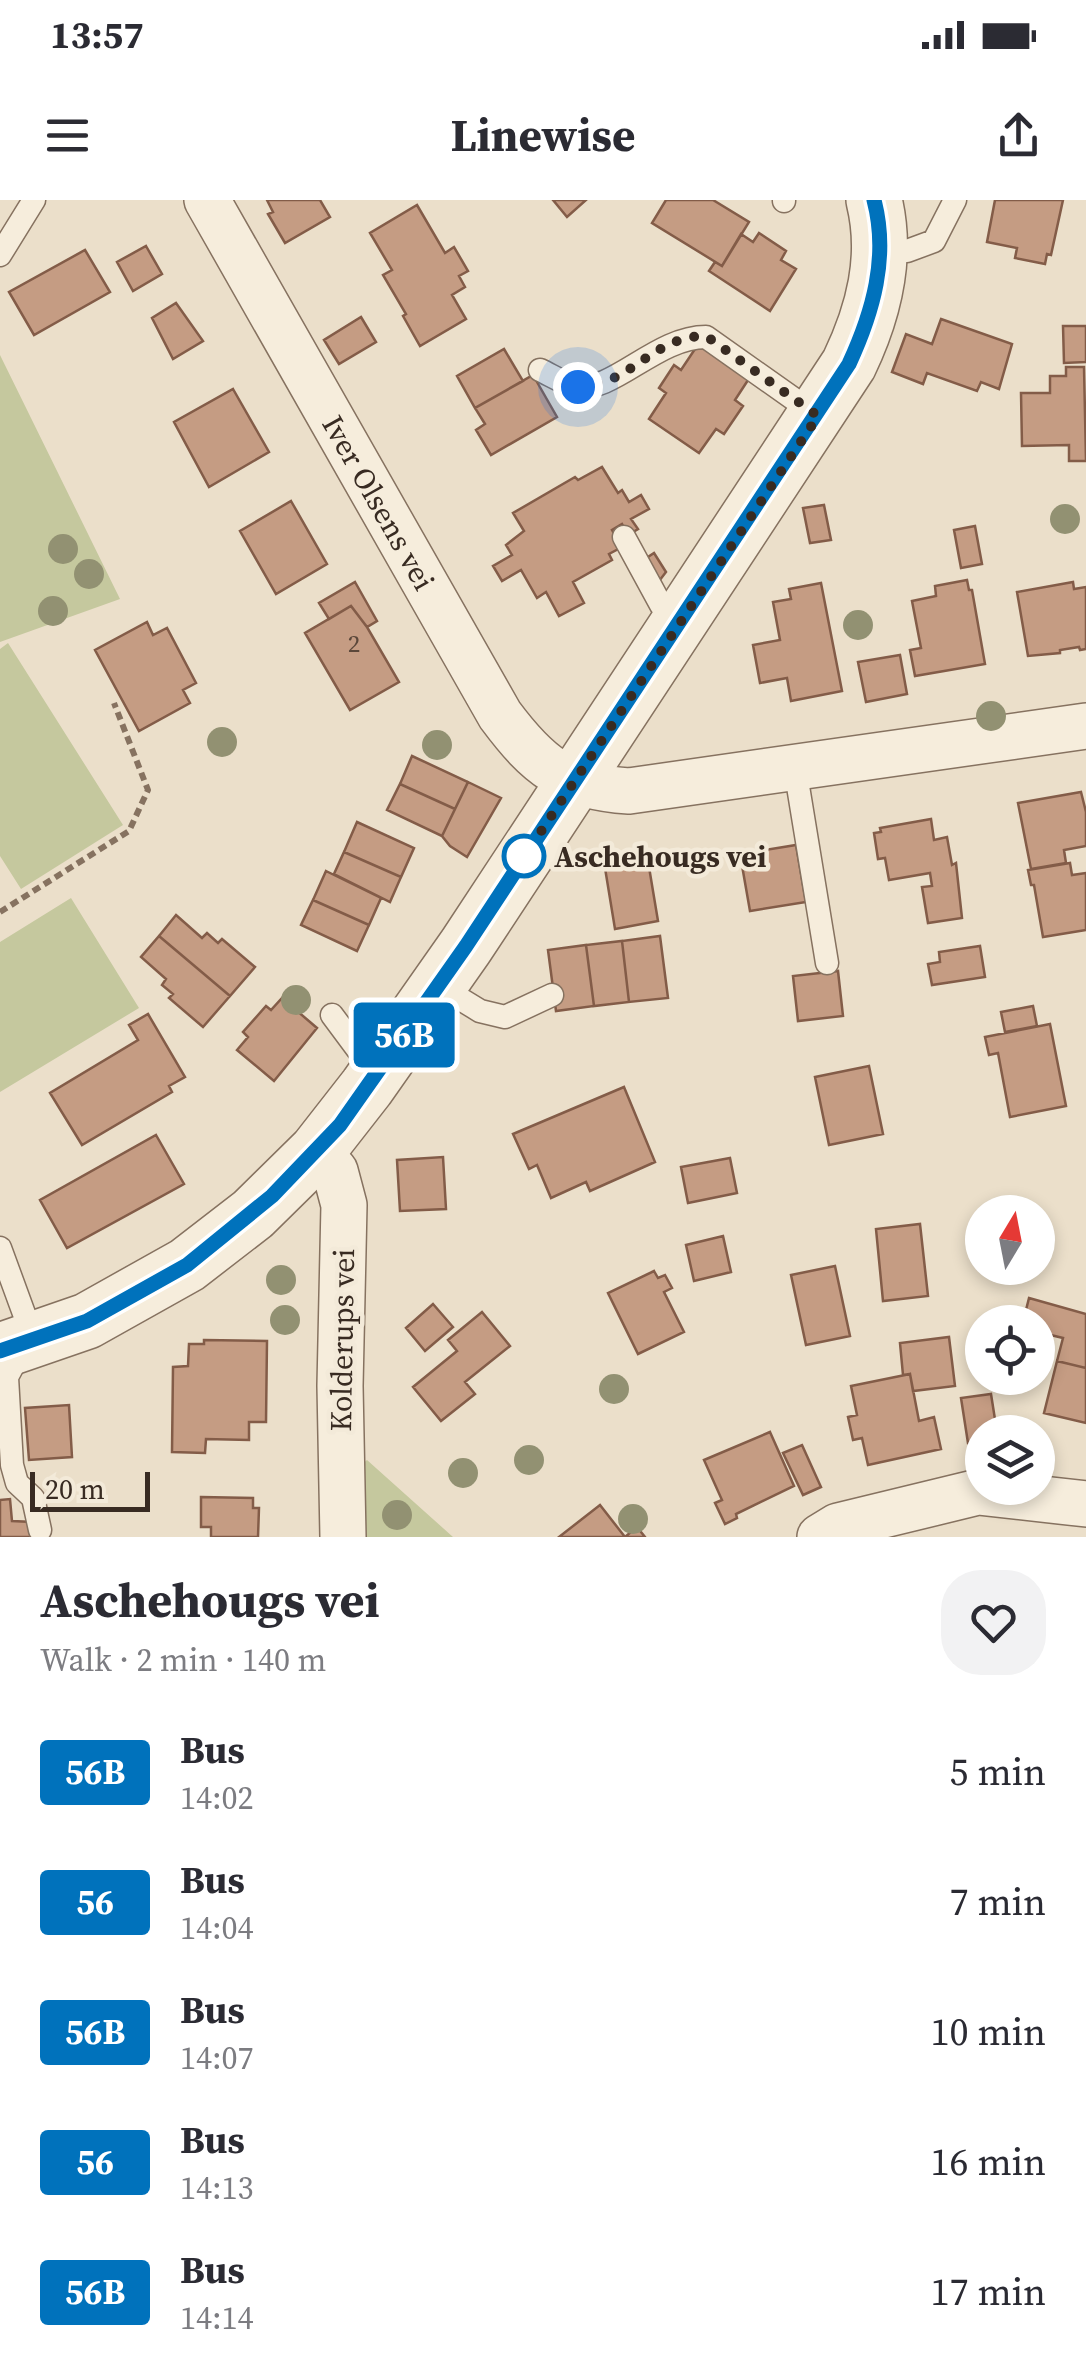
<!DOCTYPE html>
<html lang="en">
<head>
<meta charset="utf-8">
<style>
	:root { --surface:#fff; --page:#f2f2f3; --text:#2b2b33; --muted:#7c7c81 }
	body { margin:0; font-family:"Source Serif 4",serif; background:var(--page); color:var(--text); height:100vh; display:flex; flex-direction:column; font-size:38px; white-space:nowrap }
	* { box-sizing:border-box; margin:0 }
	p { font-size:32px; color:var(--muted) }
	.icon { flex:none; width:55px; height:55px; fill:none; stroke:currentColor; stroke-width:2; stroke-linecap:round; stroke-linejoin:round }
	.map { position:relative; height:1337px; overflow:hidden }
	.drawer { display:flex; flex-direction:column; background:var(--surface); flex:1 }
	.drawer>* { flex:none }
	.badge { padding:0 20px; border-radius:8px; font-size:35px; line-height:65px }
	.needle { width:65px; rotate:10deg }
	.tools { position:absolute; left:965px; top:995px; display:grid; gap:20px }
	.tools a { display:grid; place-items:center; width:90px; height:90px; border-radius:50%; background:var(--surface); box-shadow:0 5px 15px #0003; font-size:50px }
	.scale { position:absolute; left:30px; bottom:25px; width:120px; box-sizing:border-box; padding-left:10px; border:5px solid #382b22; border-top:0; font-size:28px; line-height:35px; white-space:nowrap; color:#382b22; -webkit-text-stroke:8px #f3ead9; paint-order:stroke }
	.you { position:absolute; width:50px; height:50px; margin:-25px; border:8px solid #fff; border-radius:50%; background:#1a73e8; box-shadow:0 0 0 15px #1a73e833 }
	.map>.badge { position:absolute; translate:-50% -50%; box-shadow:0 0 0 5px #fff }
	.round { display:grid; place-items:center; flex:none; width:105px; height:105px; border-radius:40px; background:var(--page) }
	.head { display:flex; align-items:center; justify-content:space-between; height:170px; padding:0 40px }
	h1 { font-size:48px; font-weight:700; line-height:75px }
	ul { padding:0; list-style:none }
	li { display:flex; align-items:center; gap:30px; height:130px; padding:0 40px }
	li div { flex:1 }
	li b { display:block; font-size:38px }
	li em { font-style:normal }
	li .badge { min-width:110px; font-weight:700; text-align:center }
	.status { display:flex; justify-content:space-between; align-items:center; height:70px; padding:0 50px; background:var(--surface); direction:ltr }
	.status svg { height:28px; fill:currentColor }
	header { display:flex; justify-content:space-between; align-items:center; height:130px; padding:0 40px; background:var(--surface); font-size:45px; font-weight:700 }
	.map>svg:first-child { display:block }
	.green { fill:#c5c89e }
	.building { fill:#c59c83; stroke:#835c48; stroke-width:2.5 }
	.lines { fill:none; stroke-linecap:round; stroke-linejoin:round }
	.service-casing { stroke:#867260; stroke-width:25 }
	.minor-casing { stroke:#867260; stroke-width:48 }
	.tertiary-casing { stroke:#867260; stroke-width:58 }
	.path { stroke:#867260; stroke-width:6; stroke-dasharray:8 5; stroke-linecap:butt }
	.service { stroke:#f6eddc; stroke-width:22 }
	.minor { stroke:#f6eddc; stroke-width:45 }
	.tertiary { stroke:#f6eddc; stroke-width:55 }
	.tree { fill:#929172 }
	.line-casing { stroke:#fff; stroke-width:22 }
	.line { stroke:#0072bc; stroke-width:15 }
	.walk { stroke:#382b22; stroke-width:10; stroke-dasharray:0 18 }
	.stop-dot { fill:#fff; stroke:#0072bc; stroke-width:5 }
	.labels { text-anchor:middle; dominant-baseline:central; stroke-width:9; stroke-linejoin:round; paint-order:stroke }
	.number-label { font-size:25px; fill:#5b473a }
	.street-label { font-size:30px; fill:#382b22; stroke:#f3ead9 }
	.stop-label { font-size:30px; font-weight:bold; fill:#382b22; stroke:#f3ead9; text-anchor:start }
</style>
</head>
<body>
<div class="status"><b>13:57</b><svg viewBox="0 0 49 12"><path d="M0 12V9h3v3zM5 12V6h3v6zM10 12V3h3v9zM15 12V0h3v12zM26 1h20v11H26zM47 4h2v5h-2z"/></svg></div>
<header><svg class="icon" aria-label="menu" viewBox="0 0 24 24"><path d="M4 6h16M4 12h16M4 18h16"/></svg>Linewise<svg class="icon" aria-label="share" viewBox="0 0 24 24"><path d="M12 15V3M7 8l5-5 5 5M5 13v7h14v-7"/></svg></header>
<div class="map">
<svg width="1086" height="1337" viewBox="0 0 1086 1337">
	<rect width="100%" height="100%" fill="#ebdfca"/>
	<!-- green -->
	<path class="green" d="M 0,155 L 120,399 L 0,442 Z
		M 8,443 L 123,625 L 21,689 L 0,656 L 0,449 Z
		M 71,698 L 139,808 L 0,892 L 0,742 Z
		M 367,1260 L 453,1337 L 358,1337 L 355,1270 Z"/>
	<!-- building -->
	<path class="building" d="M 267,0 L 320,0 L 330,17 L 285,43 L 268,14 L 273,12 Z
		M 553,0 L 586,0 L 567,17 Z
		M 666,0 L 713,0 L 749,22 L 722,66 L 652,23 Z
		M 995,0 L 1063,0 L 1051,55 L 1047,54 L 1045,64 L 1015,58 L 1017,48 L 987,42 Z
		M 417,5 L 445,53 L 454,47 L 468,71 L 459,76 L 465,87 L 452,95 L 466,119 L 420,146 L 403,116 L 406,114 L 383,75 L 392,70 L 370,33 Z
		M 759,33 L 786,51 L 781,60 L 796,69 L 770,111 L 709,71 L 715,62 L 722,66 L 741,34 L 753,42 Z
		M 146,46 L 162,74 L 133,91 L 117,62 Z
		M 85,50 L 110,92 L 34,135 L 9,92 Z
		M 176,103 L 203,141 L 173,159 L 152,118 Z
		M 361,117 L 376,142 L 339,164 L 324,140 Z
		M 941,119 L 1012,144 L 999,189 L 981,182 L 977,191 L 927,173 L 923,184 L 892,172 L 906,134 L 932,144 Z
		M 1063,126 L 1086,126 L 1086,162 L 1064,163 Z
		M 699,143 L 750,177 L 735,200 L 743,206 L 724,234 L 716,229 L 699,253 L 649,219 L 666,193 L 659,188 L 674,165 L 681,170 Z
		M 504,149 L 523,181 L 475,208 L 457,176 Z
		M 1066,167 L 1084,167 L 1086,261 L 1069,261 L 1069,245 L 1022,246 L 1021,193 L 1050,193 L 1050,176 L 1066,176 Z
		M 533,175 L 557,217 L 491,255 L 476,230 L 485,224 L 475,208 Z
		M 233,189 L 269,252 L 209,287 L 174,222 Z
		M 602,267 L 618,293 L 622,290 L 629,302 L 641,295 L 649,309 L 631,319 L 638,329 L 628,335 L 622,324 L 612,330 L 622,347 L 609,354 L 612,360 L 573,382 L 584,403 L 559,416 L 546,392 L 537,398 L 521,370 L 502,381 L 493,366 L 512,355 L 506,345 L 524,331 L 513,313 L 575,277 L 578,280 Z
		M 291,301 L 327,364 L 276,394 L 240,331 Z
		M 824,305 L 831,340 L 810,343 L 803,308 Z
		M 975,326 L 982,364 L 961,368 L 954,330 Z
		M 654,353 L 666,372 L 656,385 L 642,361 Z
		M 967,380 L 969,390 L 972,390 L 985,464 L 915,476 L 910,450 L 921,448 L 912,401 L 936,396 L 935,386 Z
		M 355,382 L 377,421 L 367,427 L 351,406 L 329,419 L 319,403 Z
		M 1073,382 L 1074,389 L 1086,387 L 1086,449 L 1080,450 L 1079,447 L 1060,450 L 1060,453 L 1028,456 L 1017,392 Z
		M 821,383 L 842,491 L 791,501 L 787,478 L 760,483 L 753,445 L 780,440 L 773,402 L 791,399 L 789,389 Z
		M 351,406 L 367,427 L 399,482 L 350,510 L 305,433 Z
		M 147,422 L 153,435 L 167,428 L 196,483 L 183,490 L 190,503 L 139,531 L 95,450 Z
		M 900,455 L 907,494 L 866,502 L 858,462 Z
		M 412,556 L 468,582 L 455,609 L 400,584 Z
		M 468,582 L 501,598 L 467,657 L 450,646 L 442,636 Z
		M 400,584 L 455,609 L 442,636 L 387,610 Z
		M 1081,592 L 1086,612 L 1086,646 L 1064,650 L 1066,663 L 1031,669 L 1018,603 Z
		M 931,619 L 934,640 L 947,637 L 952,665 L 956,663 L 962,718 L 928,723 L 922,687 L 932,686 L 930,673 L 889,680 L 885,658 L 878,659 L 874,633 L 881,632 L 880,628 Z
		M 357,622 L 414,648 L 401,677 L 344,652 Z
		M 796,645 L 806,702 L 750,711 L 740,654 Z
		M 344,652 L 401,677 L 390,702 L 334,674 Z
		M 648,661 L 658,721 L 615,729 L 605,668 Z
		M 1070,663 L 1072,675 L 1086,673 L 1086,730 L 1043,737 L 1034,685 L 1031,685 L 1028,670 Z
		M 326,671 L 381,698 L 369,725 L 313,700 Z
		M 313,700 L 369,725 L 357,751 L 301,725 Z
		M 176,715 L 202,738 L 207,733 L 218,743 L 222,739 L 255,767 L 230,796 L 159,736 Z
		M 159,736 L 230,796 L 203,827 L 169,798 L 173,794 L 162,785 L 166,779 L 141,757 Z
		M 660,736 L 668,798 L 629,802 L 622,741 Z
		M 622,741 L 629,802 L 594,806 L 586,745 Z
		M 586,745 L 594,806 L 556,811 L 548,750 Z
		M 980,746 L 985,777 L 932,785 L 928,764 L 940,762 L 939,752 Z
		M 838,771 L 843,816 L 798,821 L 793,776 Z
		M 282,798 L 317,828 L 274,881 L 237,850 L 248,837 L 243,832 L 266,806 L 271,810 Z
		M 1033,806 L 1037,826 L 1005,832 L 1001,812 Z
		M 148,814 L 185,877 L 169,886 L 172,892 L 82,945 L 50,893 L 138,840 L 129,825 Z
		M 1050,824 L 1066,906 L 1010,917 L 998,853 L 989,855 L 985,837 Z
		M 869,866 L 883,934 L 829,945 L 815,877 Z
		M 624,887 L 655,962 L 590,991 L 586,982 L 551,998 L 537,965 L 529,969 L 513,934 Z
		M 156,935 L 184,984 L 67,1048 L 40,1000 Z
		M 443,957 L 446,1009 L 400,1011 L 397,960 Z
		M 730,958 L 737,993 L 688,1003 L 681,967 Z
		M 920,1024 L 928,1096 L 883,1101 L 876,1029 Z
		M 723,1036 L 731,1072 L 694,1081 L 686,1045 Z
		M 835,1066 L 850,1136 L 806,1145 L 791,1075 Z
		M 654,1071 L 658,1078 L 665,1075 L 672,1088 L 664,1092 L 684,1132 L 638,1154 L 608,1093 Z
		M 1029,1098 L 1086,1114 L 1086,1168 L 1057,1161 L 1063,1138 L 1038,1132 L 1038,1122 L 1023,1122 Z
		M 433,1104 L 453,1127 L 425,1151 L 406,1128 Z
		M 482,1112 L 510,1146 L 465,1182 L 475,1194 L 441,1221 L 413,1187 L 457,1151 L 448,1140 Z
		M 949,1137 L 955,1186 L 913,1191 L 910,1174 L 903,1175 L 900,1143 Z
		M 204,1140 L 267,1141 L 266,1222 L 249,1222 L 249,1240 L 206,1239 L 205,1253 L 172,1252 L 173,1167 L 188,1166 L 189,1144 L 204,1144 Z
		M 1057,1161 L 1086,1168 L 1086,1223 L 1044,1213 Z
		M 910,1174 L 919,1221 L 934,1217 L 941,1249 L 868,1265 L 862,1238 L 853,1240 L 848,1217 L 857,1215 L 851,1186 Z
		M 991,1194 L 997,1232 L 982,1232 L 982,1241 L 968,1243 L 961,1198 Z
		M 69,1205 L 72,1257 L 29,1260 L 25,1208 Z
		M 770,1232 L 794,1286 L 736,1314 L 737,1318 L 725,1324 L 715,1303 L 722,1300 L 704,1260 Z
		M 802,1245 L 821,1287 L 803,1295 L 783,1253 Z
		M 201,1297 L 253,1298 L 253,1308 L 259,1308 L 258,1337 L 211,1337 L 211,1327 L 201,1327 Z
		M 10,1299 L 12,1321 L 33,1322 L 34,1337 L 0,1337 L 0,1300 Z
		M 600,1305 L 625,1337 L 637,1327 L 645,1337 L 559,1337 Z"/>
	<g class="lines">
		<!-- service casing -->
		<g class="service-casing">
			<path id="service" d="M 784,1 L 784,0
				M 880,49 L 907,51 L 934,41 L 955,0
				M 0,55 L 34,0
				M 540,170 C 551,175 564,184 576,186 C 612,194 656,137 706,137 L 815,214
				M 624,337 L 661,405 L 676,424
				M 795,568 L 827,763
				M 439,786 L 480,811 L 505,817 L 552,795
				M 332,815 L 361,854 L 379,870
				M 0,1048 L 26,1119 L 25,1143 L 7,1177 L 12,1265 L 17,1283 L 33,1298 L 40,1330"/>
		</g>
		<!-- minor casing -->
		<g class="minor-casing">
			<g id="minor">
				<path id="s1" d="M 207,0 L 500,515 C 538,566 564,587 629,591 L 1086,526"/>
				<path d="M 317,951 L 335,971 L 344,1005 L 340,1186 L 343,1337"/>
				<path d="M 820,1337 L 838,1326 L 978,1292 L 1086,1304"/>
			</g>
		</g>
		<!-- tertiary casing -->
		<g class="tertiary-casing">
			<path id="tertiary" d="M 0,1151 L 87,1121 L 187,1065 L 253,1014 L 317,951 L 367,887 L 466,746 L 849,164 C 874,112 888,57 874,0"/>
		</g>
		<!-- path -->
		<path class="path" d="M 0,712 L 129,631 L 148,590 L 114,503"/>
		<!-- service -->
		<use href="#service" class="service"/>
		<!-- minor -->
		<use href="#minor" class="minor"/>
		<!-- tertiary -->
		<use href="#tertiary" class="tertiary"/>
	</g>
	<!-- trees -->
	<g class="tree">
		<circle cx="1065" cy="319" r="15"/>
		<circle cx="63" cy="349" r="15"/>
		<circle cx="89" cy="374" r="15"/>
		<circle cx="53" cy="411" r="15"/>
		<circle cx="858" cy="425" r="15"/>
		<circle cx="991" cy="516" r="15"/>
		<circle cx="222" cy="542" r="15"/>
		<circle cx="437" cy="545" r="15"/>
		<circle cx="296" cy="800" r="15"/>
		<circle cx="365" cy="819" r="15"/>
		<circle cx="281" cy="1080" r="15"/>
		<circle cx="285" cy="1120" r="15"/>
		<circle cx="614" cy="1189" r="15"/>
		<circle cx="529" cy="1260" r="15"/>
		<circle cx="463" cy="1273" r="15"/>
		<circle cx="397" cy="1315" r="15"/>
		<circle cx="633" cy="1319" r="15"/>
	</g>
	<g class="lines">
		<!-- line casing -->
		<g class="line-casing">
			<path id="line" d="M 0,1151 L 87,1121 L 187,1065 L 272,996 L 340,925 L 466,746 L 849,164 C 873,112 889,57 874,0"/>
		</g>
		<!-- line -->
		<use href="#line" class="line"/>
		<!-- walk -->
		<path class="walk" d="M 524,656 L 518,666 L 818,216 L 706,136 C 669,136 648,159 618,176 C 606,182 591,184 578,187"/>
	</g>
	<!-- markers -->
	<circle class="stop-dot" cx="524" cy="656" r="20"/>
	<g class="labels">
		<!-- number labels -->
		<g class="number-label">
			<text x="354" y="443">2</text>
		</g>
		<!-- street labels -->
		<g class="street-label">
			<text stroke="none"><textPath href="#s1" startOffset="348">Iver Olsens vei</textPath></text>
			<text transform="translate(342 1140) rotate(-89)">Kolderups vei</text>
		</g>
		<!-- stop labels -->
		<g class="stop-label">
			<text x="554" y="656">Aschehougs vei</text>
		</g>
	</g>
</svg>
<div class="tools">
<a><svg class="needle" viewBox="-14 -14 28 28"><path d="M0-13l5 13h-10z" fill="#e53935"/><path d="M0 13l5-13h-10z" fill="#7c7c81"/></svg></a>
<a><svg class="icon" aria-label="locate" viewBox="0 0 24 24"><circle cx="12" cy="12" r="6"/><path d="M12 2v4M12 18v4M2 12h4M18 12h4"/></svg></a>
<a><svg class="icon" aria-label="layers" viewBox="0 0 24 24"><path d="M12 4l9 5-9 5-9-5zM3 14l9 5 9-5"/></svg></a>
</div>
<div class="scale">20 m</div>
<div class="you" style="left:578px;top:187px"></div>
<b class="badge" style="left:404px;top:835px;background:#0072bc;color:#fff">56B</b>
</div>
<section class="drawer">
<div class="head"><div><h1>Aschehougs vei</h1><p>Walk · 2 min · 140 m</p></div><a class="round"><svg class="icon" aria-label="heart" viewBox="0 0 24 24"><path d="M12 20l-8-8c-3-5 5-10 8-4 3-6 11-1 8 4z"/></svg></a></div>
<ul>
<li><span class="badge" style="background:#0072bc;color:#fff">56B</span><div><b>Bus</b><p>14:02</p></div><em>5 min</em></li>
<li><span class="badge" style="background:#0072bc;color:#fff">56</span><div><b>Bus</b><p>14:04</p></div><em>7 min</em></li>
<li><span class="badge" style="background:#0072bc;color:#fff">56B</span><div><b>Bus</b><p>14:07</p></div><em>10 min</em></li>
<li><span class="badge" style="background:#0072bc;color:#fff">56</span><div><b>Bus</b><p>14:13</p></div><em>16 min</em></li>
<li><span class="badge" style="background:#0072bc;color:#fff">56B</span><div><b>Bus</b><p>14:14</p></div><em>17 min</em></li>
</ul>
</section>
</body>
</html>
